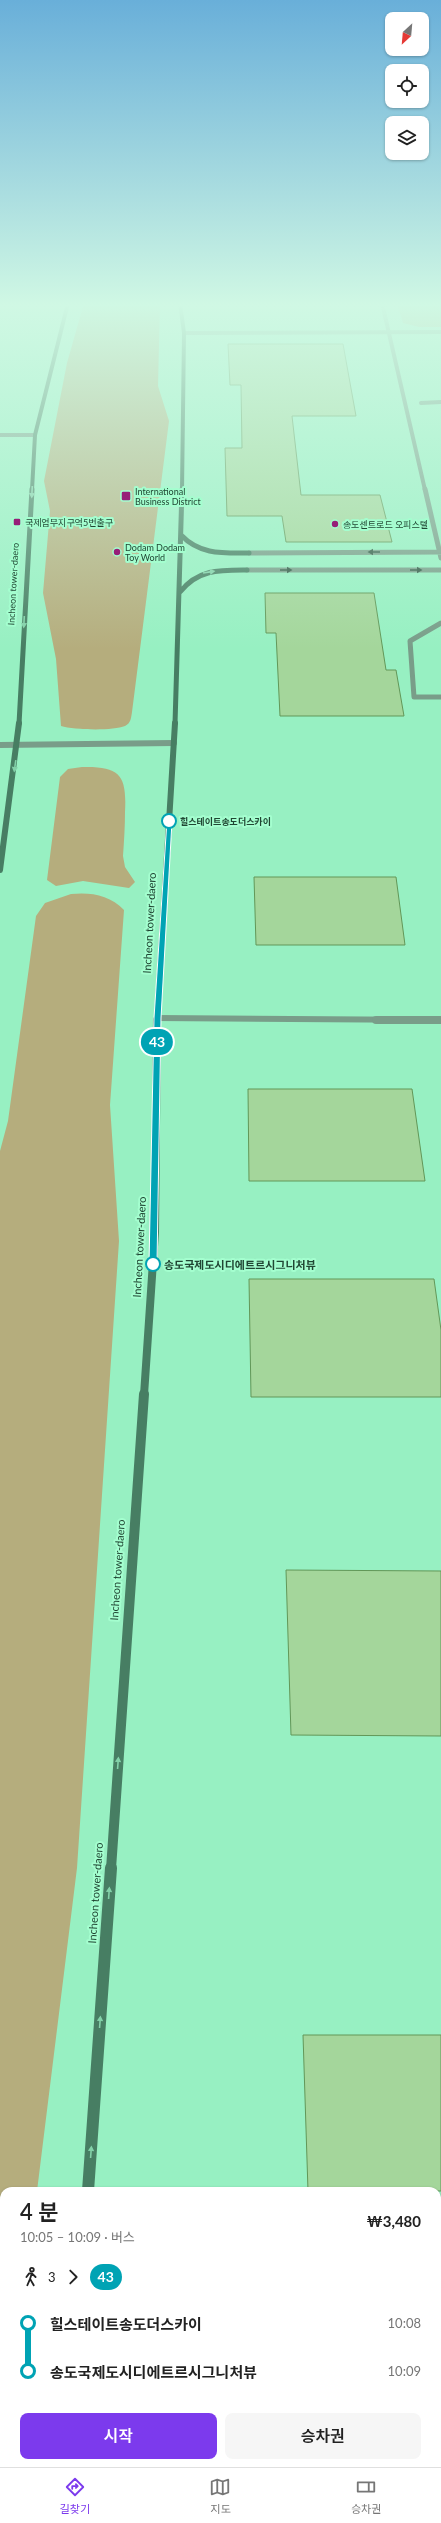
<!DOCTYPE html>
<html lang="ko">
<head>
<meta charset="utf-8">
<style>
	:root { --surface:#fff; --page:#f6f6f6; --text:#222; --muted:#767676; --line:#e0e0e0; --accent:#7c3aed }
	body { margin:0; font-family:Lato,"Noto Sans KR",sans-serif; background:var(--page); color:var(--text); height:100vh; display:flex; flex-direction:column; font-size:15px; white-space:nowrap }
	* { box-sizing:border-box; margin:0 }
	p { font-size:13px; color:var(--muted) }
	.icon { flex:none; width:22px; height:22px; fill:none; stroke:currentColor; stroke-width:2; stroke-linecap:round; stroke-linejoin:round }
	.map { position:relative; flex:1; overflow:hidden }
	.panel { position:absolute; left:0px; top:2187px; width:441px; height:280px; display:flex; flex-direction:column; background:var(--surface); border-radius:12px 12px 0 0; box-shadow:0 1px 3px #0004 }
	.panel>* { flex:none }
	.badge { padding:0 8px; border-radius:13px; font-size:14px; line-height:26px }
	.needle { width:26px; rotate:206deg }
	.tools { position:absolute; left:385px; top:12px; display:grid; gap:8px }
	.tools a { display:grid; place-items:center; width:44px; height:44px; border-radius:8px; background:var(--surface); box-shadow:0 1px 3px #0004; font-size:20px }
	.map>.badge { position:absolute; translate:-50% -50%; box-shadow:0 0 0 2px #fff }
	.legs { display:flex; align-items:center; gap:6px; height:44px; padding:0 20px; font-size:13px }
	.legs p { margin-inline-start:auto }
	.headline { display:flex; align-items:center; justify-content:space-between; height:68px; padding:0 20px }
	h1 { font-size:22px; font-weight:600; line-height:30px }
	.cta { display:flex; gap:8px; margin-top:auto; padding:8px 20px }
	.cta a { flex:1; height:46px; border-radius:8px; background:var(--accent); color:#fff; font-size:16px; font-weight:600; line-height:46px; text-align:center }
	.cta a+a { background:var(--page); color:var(--text) }
	ul { padding:0 20px; list-style:none }
	li { display:flex; align-items:center; gap:14px; height:48px; font-size:15px }
	li i { display:grid; place-items:center; width:6px; height:100%; margin:0 5px; background:currentColor }
	li i::after { content:''; width:10px; height:10px; margin:-5px; border:3px solid; border-radius:50%; background:var(--surface) }
	li p { margin-inline-start:auto }
	li:first-child i { background:linear-gradient(#0000 50%,currentColor 0) }
	li:last-child i { background:linear-gradient(currentColor 50%,#0000 0) }
	.tab-bar { display:flex; justify-content:space-around; align-items:center; height:56px; border-top:1px solid var(--line); background:var(--surface); font-size:11px; color:var(--muted) }
	.tab-bar a { display:grid; justify-items:center; gap:2px }
	.tab-bar .current { color:var(--accent) }
	.map>svg:first-child { display:block }
	.green { fill:#b5ad7d }
	.building { fill:#a4d69b; stroke:#629758 }
	.lines { fill:none; stroke-linecap:round; stroke-linejoin:round }
	.lane-far1 { stroke:#799d89; stroke-width:4 }
	.lane { stroke:#799d89; stroke-width:5 }
	.street-far3 { stroke:#799d89; stroke-width:4 }
	.street-far2 { stroke:#799d89; stroke-width:5 }
	.street-far1 { stroke:#799d89; stroke-width:6 }
	.street { stroke:#799d89; stroke-width:8 }
	.secondary-far5 { stroke:#477e63; stroke-width:4 }
	.secondary-far4 { stroke:#477e63; stroke-width:5 }
	.secondary-far3 { stroke:#477e63; stroke-width:6 }
	.secondary-far2 { stroke:#477e63; stroke-width:8 }
	.secondary-far1 { stroke:#477e63; stroke-width:10 }
	.secondary { stroke:#477e63; stroke-width:12 }
	.oneway { fill:#83d1a9 }
	.oneway2 { fill:#325744 }
	.line-1 { fill:#00a3b4; stroke:#fff }
	.poi-dot { fill:#971e78; stroke:#a4fecf; stroke-width:1.5 }
	.stop-1-dot { fill:#fff; stroke:#00a3b4; stroke-width:2 }
	.labels { text-anchor:middle; dominant-baseline:central; stroke-width:4; stroke-linejoin:round; paint-order:stroke }
	.far-poi-label { font-size:9px; fill:#204633; stroke:#a4fecf; text-anchor:start }
	.far-street-label { font-size:9px; fill:#204633; stroke:#a4fecf }
	.far-stop-label { font-size:9px; font-weight:bold; fill:#204633; stroke:#a4fecf; text-anchor:start }
	.street-label { font-size:11px; fill:#204633; stroke:#a4fecf }
	.stop-label { font-size:11px; font-weight:bold; fill:#204633; stroke:#a4fecf; text-anchor:start }
</style>
</head>
<body>
<div class="map">
<svg width="441" height="2467" viewBox="0 0 441 2467">
	<rect width="100%" height="100%" fill="#97f0c2"/>
	<!-- green -->
	<path class="green" d="M 84,303 L 160,303 L 158,386 L 169,421 L 132,712 C 131,718 131,723 125,726 C 113,731 74,730 61,726 L 56,659 L 43,593 L 50,511 L 44,481 L 67,363 Z
		M 397,303 L 441,303 L 441,327 L 419,327 L 403,323 Z
		M 82,767 C 120,766 127,775 125,812 C 125,827 124,841 123,856 L 125,867 L 135,882 L 129,888 L 83,881 L 56,886 L 47,880 L 60,777 L 68,769 Z
		M 71,894 C 91,892 110,895 124,910 L 110,1105 L 119,1241 L 77,1868 L 37,2191 L 4,2191 L 4,2426 L 0,2434 L 0,1151 L 8,1121 L 36,916 L 45,903 Z"/>
	<!-- building -->
	<path class="building" d="M 228,344 L 343,344 L 356,416 L 292,416 L 301,495 L 380,495 L 392,542 L 286,542 L 282,516 L 227,516 L 225,448 L 242,448 L 241,385 L 230,385 Z
		M 265,593 L 374,593 L 386,670 L 396,670 L 404,716 L 280,716 L 276,633 L 266,633 Z
		M 254,877 L 396,877 L 405,945 L 256,945 Z
		M 248,1089 L 412,1089 L 425,1181 L 249,1181 Z
		M 249,1279 L 434,1279 L 441,1330 L 441,1397 L 251,1397 Z
		M 286,1570 L 441,1571 L 441,1736 L 291,1735 Z
		M 303,2035 L 441,2035 L 441,2191 L 308,2191 Z"/>
	<g class="lines">
		<!-- lane-far1 -->
		<path class="lane-far1" d="M 421,403 L 441,402"/>
		<!-- lane -->
		<path class="lane" d="M 441,623 L 410,641 L 414,697 L 441,697"/>
		<!-- street-far3 -->
		<path class="street-far3" d="M 382,303 L 425,490
			M 184,333 L 441,332
			M 0,435 L 35,435"/>
		<!-- street-far2 -->
		<path class="street-far2" d="M 425,489 L 441,558
			M 249,553 L 441,552
			M 247,570 L 441,570"/>
		<!-- street-far1 -->
		<path class="street-far1" d="M 0,745 L 174,743
			M 157,1018 L 441,1020"/>
		<!-- street -->
		<path class="street" d="M 376,1020 L 441,1020"/>
		<!-- secondary-far5 -->
		<path class="secondary-far5" d="M 180,303 L 184,333 L 182,490
			M 32,490 L 35,435 L 68,303"/>
		<!-- secondary-far4 -->
		<path class="secondary-far4" d="M 181,535 C 200,555 223,553 249,553
			M 180,592 C 198,569 220,570 247,570
			M 19,724 L 32,489
			M 175,724 L 182,489"/>
		<!-- secondary-far3 -->
		<path class="secondary-far3" d="M 0,870 L 19,723
			M 157,1021 L 175,723"/>
		<!-- secondary-far2 -->
		<path class="secondary-far2" d="M 144,1395 L 155,1232 L 157,1020"/>
		<!-- secondary-far1 -->
		<path class="secondary-far1" d="M 111,1869 L 144,1394"/>
		<!-- secondary -->
		<path class="secondary" d="M 88,2191 L 111,1868
			M 69,2463 L 69,2467"/>
	</g>
	<!-- one-way arrows -->
	<defs><path id="oneway-solid" d="M-6-.8H1V-3.2L6.5 0L1 3.2V.8H-6Z"/></defs>
	<g class="oneway">
		<use href="#oneway-solid" transform="translate(32 492) rotate(93)"/>
		<use href="#oneway-solid" transform="translate(209 572) rotate(-9)"/>
		<use href="#oneway-solid" transform="translate(24 622) rotate(93)"/>
		<use href="#oneway-solid" transform="translate(15 766) rotate(98)"/>
		<use href="#oneway-solid" transform="translate(118 1763) rotate(-86)"/>
		<use href="#oneway-solid" transform="translate(109 1893) rotate(-86)"/>
		<use href="#oneway-solid" transform="translate(100 2022) rotate(-86)"/>
		<use href="#oneway-solid" transform="translate(91 2152) rotate(-86)"/>
	</g>
	<g class="oneway2">
		<use href="#oneway-solid" transform="translate(374 552) rotate(180)"/>
		<use href="#oneway-solid" transform="translate(286 570)"/>
		<use href="#oneway-solid" transform="translate(416 570)"/>
	</g>
	<!-- sky -->
	<linearGradient id="sky" x2="0" y2="1"><stop stop-color="#69afd9"/><stop offset="0.47" stop-color="#d0f8e4"/><stop offset="1" stop-color="#d0f8e4" stop-opacity="0"/></linearGradient>
	<rect width="441" height="649" fill="url(#sky)"/>
	<!-- line-1 -->
	<path class="line-1" d="M 167,820 L 172,821 L 161,1018 L 157,1264 L 153,1266 L 149,1264 L 154,1018 Z"/>
	<!-- markers -->
	<g class="poi-dot">
		<rect x="121" y="491" width="10" height="10" rx="2"/>
		<rect x="13" y="518" width="8" height="8" rx="2"/>
		<circle cx="335" cy="524" r="4"/>
		<circle cx="117" cy="552" r="4"/>
	</g>
	<g class="stop-1-dot">
		<circle cx="169" cy="821" r="7"/>
		<circle cx="153" cy="1264" r="7"/>
	</g>
	<g class="labels">
		<!-- far-poi labels -->
		<g class="far-poi-label">
			<text x="135" y="491">International<tspan x="135" dy="10">Business District</tspan></text>
			<text x="25" y="522">국제업무지구역5번출구</text>
			<text x="343" y="524">송도센트로드 오피스텔</text>
			<text x="125" y="547">Dodam Dodam<tspan x="125" dy="10">Toy World</tspan></text>
		</g>
		<!-- far-street labels -->
		<g class="far-street-label">
			<text transform="translate(13 584) rotate(-87)">Incheon tower-daero</text>
		</g>
		<!-- far-stop labels -->
		<g class="far-stop-label">
			<text x="180" y="821">힐스테이트송도더스카이</text>
		</g>
		<!-- street labels -->
		<g class="street-label">
			<text transform="translate(149 923) rotate(-87)">Incheon tower-daero</text>
			<text transform="translate(139 1247) rotate(-87)">Incheon tower-daero</text>
			<text transform="translate(117 1570) rotate(-86)">Incheon tower-daero</text>
			<text transform="translate(95 1893) rotate(-86)">Incheon tower-daero</text>
		</g>
		<!-- stop labels -->
		<g class="stop-label">
			<text x="164" y="1264">송도국제도시디에트르시그니처뷰</text>
		</g>
	</g>
</svg>
<div class="tools">
<a><svg class="needle" viewBox="-14 -14 28 28"><path d="M0-13l5 13h-10z" fill="#e53935"/><path d="M0 13l5-13h-10z" fill="#767676"/></svg></a>
<a><svg class="icon" aria-label="locate" viewBox="0 0 24 24"><circle cx="12" cy="12" r="6"/><path d="M12 2v4M12 18v4M2 12h4M18 12h4"/></svg></a>
<a><svg class="icon" aria-label="layers" viewBox="0 0 24 24"><path d="M12 4l9 5-9 5-9-5zM3 14l9 5 9-5"/></svg></a>
</div>
<b class="badge" style="left:157px;top:1042px;background:#00a3b4;color:#fff">43</b>
<section class="panel">
<div class="headline"><div><h1>4 분</h1><p>10:05 – 10:09 · 버스</p></div><b>₩3,480</b></div>
<div class="legs"><svg class="icon" aria-label="walk" viewBox="0 0 24 24"><circle cx="13" cy="4" r="2"/><path d="M13 8l-2 6 4 7M11 14l-3 7M7 12l3-4h3l4 4"/></svg>3<svg class="icon" aria-label="forward" viewBox="0 0 24 24"><path d="M9 5l7 7-7 7"/></svg><b class="badge" style="background:#00a3b4;color:#fff">43</b></div>
<ul>
<li><i style="color:#00a3b4"></i><b>힐스테이트송도더스카이</b><p>10:08</p></li>
<li><i style="color:#00a3b4"></i><b>송도국제도시디에트르시그니처뷰</b><p>10:09</p></li>
</ul>
<div class="cta"><a>시작</a><a>승차권</a></div>
</section>
</div>
<nav class="tab-bar">
<a class="current"><svg class="icon" aria-label="directions" viewBox="0 0 24 24"><path d="M12 3l9 9-9 9-9-9zM9 14v-3h6M13 9l2 2-2 2"/></svg>길찾기</a>
<a><svg class="icon" aria-label="map" viewBox="0 0 24 24"><path d="M3 6l6-2 6 2 6-2v14l-6 2-6-2-6 2zM9 4v14M15 6v14"/></svg>지도</a>
<a><svg class="icon" aria-label="tickets" viewBox="0 0 24 24"><path d="M3 7h18v10H3zM15 7v10"/></svg>승차권</a>
</nav>
</body>
</html>
